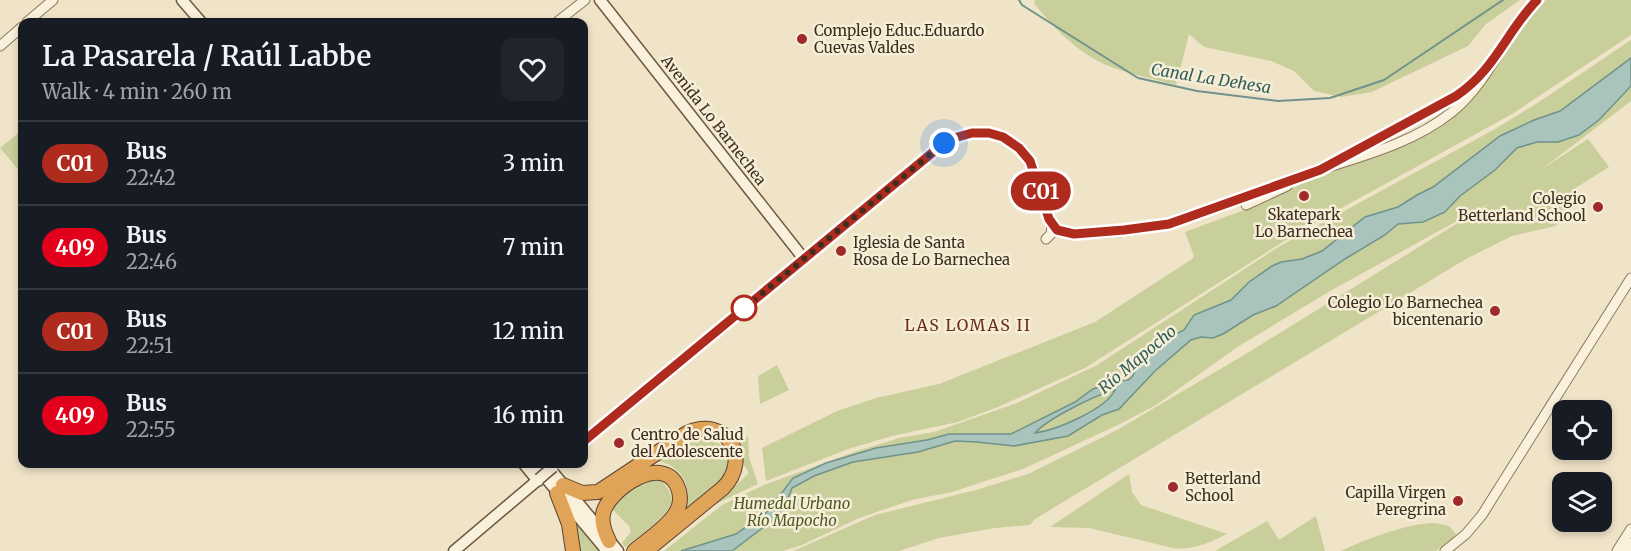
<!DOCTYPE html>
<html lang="en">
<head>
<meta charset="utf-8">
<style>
	:root { --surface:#171b24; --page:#20242c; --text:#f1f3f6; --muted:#9ea1a6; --line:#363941 }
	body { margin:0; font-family:Merriweather,serif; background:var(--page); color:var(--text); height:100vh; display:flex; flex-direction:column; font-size:22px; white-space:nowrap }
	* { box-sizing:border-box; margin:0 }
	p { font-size:20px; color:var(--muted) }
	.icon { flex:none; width:33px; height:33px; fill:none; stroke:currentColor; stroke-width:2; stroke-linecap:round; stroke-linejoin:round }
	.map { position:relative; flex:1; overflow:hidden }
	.drawer { position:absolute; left:18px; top:18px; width:570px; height:450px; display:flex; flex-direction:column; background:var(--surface); border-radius:12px; box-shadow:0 3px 9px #0003 }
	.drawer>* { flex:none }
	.badge { padding:0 12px; border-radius:20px; font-size:21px; line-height:39px }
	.controls { position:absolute; left:1552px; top:400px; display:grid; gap:12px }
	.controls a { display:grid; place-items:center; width:60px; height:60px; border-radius:12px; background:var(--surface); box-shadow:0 3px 9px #0003; font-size:30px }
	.you { position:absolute; width:30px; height:30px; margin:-15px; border:4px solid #fff; border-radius:50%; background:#1a73e8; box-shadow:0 0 0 9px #1a73e833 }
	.map>.badge { position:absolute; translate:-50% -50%; box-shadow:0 0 0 3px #fff }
	.round { display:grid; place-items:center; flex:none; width:63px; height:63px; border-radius:12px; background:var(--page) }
	.head { display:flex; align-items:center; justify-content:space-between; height:102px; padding:0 24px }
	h1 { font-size:28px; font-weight:600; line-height:45px }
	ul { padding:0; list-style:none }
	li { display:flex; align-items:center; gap:18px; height:84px; padding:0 24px; border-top:2px solid var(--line) }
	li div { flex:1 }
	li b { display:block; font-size:22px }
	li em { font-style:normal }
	li .badge { min-width:66px; font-weight:700; text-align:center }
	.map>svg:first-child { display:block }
	.green { fill:#c9cf9b }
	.water { fill:#a9c4bc; stroke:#6f938a; stroke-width:1.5; fill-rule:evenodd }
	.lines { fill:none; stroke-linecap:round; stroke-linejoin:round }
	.stream { stroke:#6f938a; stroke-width:2 }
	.tertiary-casing { stroke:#8d765c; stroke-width:11 }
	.secondary-casing { stroke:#6f573f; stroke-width:13 }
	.motorway-casing { stroke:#5b4430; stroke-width:16 }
	.tertiary { stroke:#faf1dc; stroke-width:9 }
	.secondary { stroke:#faf1dc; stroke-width:10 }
	.motorway { stroke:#e0a458; stroke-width:14 }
	.secondary-bridge-casing { stroke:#6f573f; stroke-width:13; stroke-linecap:butt }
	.secondary-bridge { stroke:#faf1dc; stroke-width:10 }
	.line-casing { stroke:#fff; stroke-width:14 }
	.line { stroke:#af2b1e; stroke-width:9 }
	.walk { stroke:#3d2e20; stroke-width:6; stroke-dasharray:0 10.8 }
	.poi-dot { fill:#9e2a2b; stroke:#f7eed8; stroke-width:2 }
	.stop-dot { fill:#fff; stroke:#af2b1e; stroke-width:3 }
	.labels { text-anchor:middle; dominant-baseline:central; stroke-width:5; stroke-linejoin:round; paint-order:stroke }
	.poi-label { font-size:15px; fill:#3d2e20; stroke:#f7eed8; text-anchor:start }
	.street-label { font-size:15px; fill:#3d2e20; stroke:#f7eed8 }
	.park-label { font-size:15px; font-style:italic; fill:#4d5a26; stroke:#f7eed8 }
	.water-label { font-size:16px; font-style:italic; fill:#2f5d5a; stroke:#f7eed8 }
	.neighbourhood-label { font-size:16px; letter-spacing:1.5px; fill:#6b2e1e; stroke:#f7eed8 }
</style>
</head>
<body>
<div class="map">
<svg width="1631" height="551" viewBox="0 0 1631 551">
	<rect width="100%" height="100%" fill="#f0e4c8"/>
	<!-- green -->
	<path class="green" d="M 1035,0 L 1520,0 L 1486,24 L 1468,46 L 1372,92 L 1342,97 L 1314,91 L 1294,71 L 1271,61 L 1204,47 L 1189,34 L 1176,85 C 1154,79 1115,71 1096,60 C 1071,46 1051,25 1034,3 Z
		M 1546,0 L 1631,0 L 1631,35 L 1512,114 L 1300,231 L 1085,368 L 998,407 L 958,422 L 892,436 L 848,449 L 766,481 L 762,448 L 837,411 L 876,398 L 939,384 L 1095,322 L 1192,259 L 1194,256 L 1185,232 L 1244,210 L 1457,112 L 1530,16 Z
		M 1631,40 L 1631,101 L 1542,169 L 1588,139 L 1609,167 L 1574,189 L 1556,226 L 1512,236 L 1466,259 L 1035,519 L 1030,525 L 995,528 L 939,538 L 899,551 L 793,551 L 875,515 L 976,490 L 1028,474 L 1117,430 L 1249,352 L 1495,200 L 1332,290 L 1239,346 L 1156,405 L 1120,424 L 1023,469 L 952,492 L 912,500 L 859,518 L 802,545 L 783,551 L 664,551 L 722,505 L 764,485 L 857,451 L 899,438 L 934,432 L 1017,403 L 1097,365 L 1280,246 L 1495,129 L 1539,102 Z
		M 22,130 L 22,174 L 0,148 Z
		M 777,365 L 789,390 L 760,404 L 758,376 Z
		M 748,436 L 749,457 L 758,484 L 716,504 L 749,473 L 742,462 L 737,444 Z
		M 698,438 C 708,438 717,440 724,448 C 744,474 703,497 686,510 C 693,486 681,465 657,461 L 675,448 Z
		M 1129,474 L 1132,492 L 1141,505 L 1227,534 C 1212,542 1191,551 1173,548 L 1089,528 L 1050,527 Z
		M 648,480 L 662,481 C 667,487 673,495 671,503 C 666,518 638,537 625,547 L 622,543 L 631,532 L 629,526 L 609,506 L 635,486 Z
		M 1316,516 L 1325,551 L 1215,551 L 1267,521 L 1279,540 Z
		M 1435,523 L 1449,526 L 1456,534 L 1453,539 L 1436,551 L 1341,551 C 1366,539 1408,523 1435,523 Z
		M 573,527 L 580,527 L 601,551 L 576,551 Z"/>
	<!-- water -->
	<path class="water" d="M 1631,58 L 1631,86 L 1599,120 L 1579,135 L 1558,142 L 1537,142 L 1517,148 L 1495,170 L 1460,196 L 1445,212 L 1423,222 L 1398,224 L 1385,235 L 1345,259 L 1276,306 L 1253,315 L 1223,334 L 1213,338 L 1201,337 L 1191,340 L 1155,371 L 1119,409 L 1102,415 L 1068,436 L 1014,446 L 977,442 L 955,441 L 918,452 L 853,462 L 814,476 L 792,488 L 787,501 L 777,517 L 732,551 L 681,551 L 736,534 L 768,511 L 793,478 L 826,463 L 876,448 L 927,440 L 949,434 L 1011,434 L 1075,402 L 1093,389 L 1118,381 L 1128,380 L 1132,377 L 1143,356 L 1164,340 L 1184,330 L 1194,315 L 1231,300 L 1249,282 L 1272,266 L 1281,262 L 1302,259 L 1322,251 L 1365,217 L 1398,207 L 1417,195 L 1433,187 L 1500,136 L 1534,120 L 1560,111 ZM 1115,390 C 1106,409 1057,430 1035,433 C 1047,419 1097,394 1115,390 Z"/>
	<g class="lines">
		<!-- stream -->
		<path class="stream" d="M 1019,0 L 1022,5 L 1138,78 L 1197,91 L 1278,101 L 1330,98 L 1384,80 L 1503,0"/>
		<!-- tertiary casing -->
		<g class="tertiary-casing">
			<path id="tertiary" d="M 27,22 L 53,0
				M 557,22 L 585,0
				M 0,46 L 22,27
				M 1331,164 L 1444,103 L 1469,87 L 1477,79
				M 1246,205 L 1287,186
				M 1046,239 L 1051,234 L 1052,225
				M 804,259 L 944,143 C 973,125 1018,131 1033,166 C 1041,185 1043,206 1052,225 L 1060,231 L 1070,234 C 1101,234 1138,232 1169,223 C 1220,209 1269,186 1319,170 C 1364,156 1415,142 1452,112 C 1489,82 1505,34 1537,0
				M 1445,551 L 1466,534 L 1482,515 L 1631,278
				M 1617,551 L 1631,529
				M 1626,551 L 1631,543"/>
		</g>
		<!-- secondary casing -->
		<g class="secondary-casing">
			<path id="secondary" d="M 182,0 L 201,22
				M 584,441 L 804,259 L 600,0
				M 524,464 L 538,481
				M 534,464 L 607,551
				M 546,464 L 618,551
				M 454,551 L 539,479"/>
		</g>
		<!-- motorway casing -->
		<g class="motorway-casing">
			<path id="motorway" d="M 563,485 L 582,493 L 598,492 L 687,433 C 727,415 752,459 723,488 L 646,551
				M 557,493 L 569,524 L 573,551
				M 609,541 C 605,533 601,523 603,514 C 607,490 667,449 679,491 C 681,499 680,507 675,514 C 666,528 647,540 634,551"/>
		</g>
		<!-- tertiary -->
		<use href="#tertiary" class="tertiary"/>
		<!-- secondary -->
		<use href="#secondary" class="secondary"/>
		<!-- motorway -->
		<use href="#motorway" class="motorway"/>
		<!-- secondary-bridge casing -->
		<g class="secondary-bridge-casing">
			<path id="secondary-bridge" d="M 539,479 L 553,467"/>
		</g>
		<!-- secondary-bridge -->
		<use href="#secondary-bridge" class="secondary-bridge"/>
	</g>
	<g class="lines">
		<!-- line casing -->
		<g class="line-casing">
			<path id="line" d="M 584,441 L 938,148 L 954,138 L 972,133 L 989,133 L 1003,137 L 1019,148 L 1030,161 L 1049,219 L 1057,230 L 1074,234 L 1124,230 L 1169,224 L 1320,170 L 1456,96 C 1496,69 1506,32 1537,0"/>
		</g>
		<!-- line -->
		<use href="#line" class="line"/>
		<!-- walk -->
		<path class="walk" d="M 744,308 L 741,311 L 944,143"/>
	</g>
	<!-- markers -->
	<g class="poi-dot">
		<circle cx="802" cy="39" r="6"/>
		<circle cx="1304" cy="196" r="6"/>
		<circle cx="1598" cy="207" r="6"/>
		<circle cx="841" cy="251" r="6"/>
		<circle cx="1495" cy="311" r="6"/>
		<circle cx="619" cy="443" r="6"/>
		<circle cx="1173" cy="487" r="6"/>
		<circle cx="1458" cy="501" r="6"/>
	</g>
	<circle class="stop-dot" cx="744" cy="308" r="12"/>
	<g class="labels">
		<!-- poi labels -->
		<g class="poi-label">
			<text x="814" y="30">Complejo Educ.Eduardo<tspan x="814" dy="17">Cuevas Valdes</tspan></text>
			<text x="1586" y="198" text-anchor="end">Colegio<tspan x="1586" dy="17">Betterland School</tspan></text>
			<text x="1304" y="214" text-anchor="middle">Skatepark<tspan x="1304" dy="17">Lo Barnechea</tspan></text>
			<text x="853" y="242">Iglesia de Santa<tspan x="853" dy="17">Rosa de Lo Barnechea</tspan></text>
			<text x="1483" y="302" text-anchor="end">Colegio Lo Barnechea<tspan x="1483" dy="17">bicentenario</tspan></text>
			<text x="631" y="434">Centro de Salud<tspan x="631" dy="17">del Adolescente</tspan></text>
			<text x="1185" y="478">Betterland<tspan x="1185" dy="17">School</tspan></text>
			<text x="1446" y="492" text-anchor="end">Capilla Virgen<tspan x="1446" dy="17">Peregrina</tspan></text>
		</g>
		<!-- street labels -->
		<g class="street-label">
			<text transform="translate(714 120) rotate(52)">Avenida Lo Barnechea</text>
		</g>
		<!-- park labels -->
		<g class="park-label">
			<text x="792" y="503">Humedal Urbano<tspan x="792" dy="17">Río Mapocho</tspan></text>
		</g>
		<!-- water labels -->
		<g class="water-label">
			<text transform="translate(1211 78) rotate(9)">Canal La Dehesa</text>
			<text transform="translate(1137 359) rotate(-40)">Río Mapocho</text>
		</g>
		<!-- neighbourhood labels -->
		<g class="neighbourhood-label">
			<text x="968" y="325">LAS LOMAS II</text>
		</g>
	</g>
</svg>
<div class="controls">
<a><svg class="icon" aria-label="locate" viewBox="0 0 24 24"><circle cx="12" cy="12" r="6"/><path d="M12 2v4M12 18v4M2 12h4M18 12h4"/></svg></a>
<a><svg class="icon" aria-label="layers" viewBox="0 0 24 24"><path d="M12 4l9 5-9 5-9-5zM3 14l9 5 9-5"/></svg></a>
</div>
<div class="you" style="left:944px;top:143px"></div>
<b class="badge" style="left:1041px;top:191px;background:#af2b1e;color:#fff">C01</b>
<section class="drawer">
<div class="head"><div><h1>La Pasarela / Raúl Labbe</h1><p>Walk · 4 min · 260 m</p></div><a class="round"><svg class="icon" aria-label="heart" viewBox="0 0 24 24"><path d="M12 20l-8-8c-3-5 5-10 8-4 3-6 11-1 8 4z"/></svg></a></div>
<ul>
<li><span class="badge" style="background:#af2b1e;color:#fff">C01</span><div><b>Bus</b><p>22:42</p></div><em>3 min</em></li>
<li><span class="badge" style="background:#e2001a;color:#fff">409</span><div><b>Bus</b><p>22:46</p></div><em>7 min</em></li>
<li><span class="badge" style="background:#af2b1e;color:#fff">C01</span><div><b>Bus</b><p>22:51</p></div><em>12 min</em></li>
<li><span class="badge" style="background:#e2001a;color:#fff">409</span><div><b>Bus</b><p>22:55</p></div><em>16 min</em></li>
</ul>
</section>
</div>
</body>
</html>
